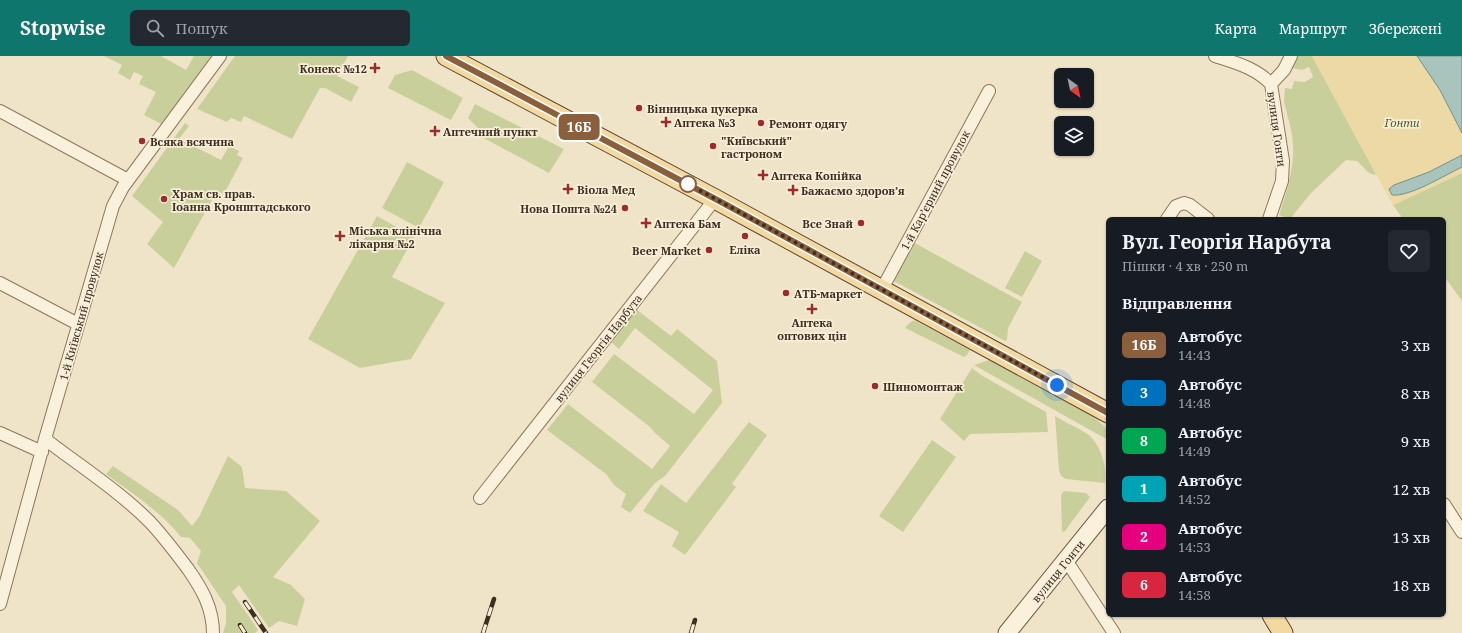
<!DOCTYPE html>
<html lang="uk">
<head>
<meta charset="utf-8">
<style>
	:root { --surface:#171b24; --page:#242831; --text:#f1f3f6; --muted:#9ea1a6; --accent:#0f766e }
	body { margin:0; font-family:"Noto Serif",serif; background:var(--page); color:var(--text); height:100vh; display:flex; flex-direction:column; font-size:15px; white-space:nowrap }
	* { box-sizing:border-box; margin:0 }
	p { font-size:13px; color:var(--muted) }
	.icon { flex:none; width:22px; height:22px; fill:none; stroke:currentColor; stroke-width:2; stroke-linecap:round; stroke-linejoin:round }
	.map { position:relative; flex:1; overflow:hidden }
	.side { position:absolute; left:1106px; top:161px; width:340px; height:400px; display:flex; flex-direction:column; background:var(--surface); border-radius:6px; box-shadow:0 1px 3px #0004 }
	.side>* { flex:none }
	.badge { padding:0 8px; border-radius:6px; font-size:14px; line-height:26px }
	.needle { width:26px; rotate:147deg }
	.buttons { position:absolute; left:1054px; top:12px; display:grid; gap:8px }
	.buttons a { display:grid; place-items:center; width:40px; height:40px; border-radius:6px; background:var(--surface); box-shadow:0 1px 3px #0004; font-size:20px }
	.you { position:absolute; width:20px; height:20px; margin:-10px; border:3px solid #fff; border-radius:50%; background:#1a73e8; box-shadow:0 0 0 6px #1a73e833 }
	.map>.badge { position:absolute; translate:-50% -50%; box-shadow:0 0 0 2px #fff }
	h2 { padding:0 16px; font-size:15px; line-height:36px }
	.round { display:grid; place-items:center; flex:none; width:42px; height:42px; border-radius:6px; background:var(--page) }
	.head { display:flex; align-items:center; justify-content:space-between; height:68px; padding:0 16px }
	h1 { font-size:19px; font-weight:700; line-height:30px }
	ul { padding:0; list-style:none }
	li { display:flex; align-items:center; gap:12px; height:48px; padding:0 16px }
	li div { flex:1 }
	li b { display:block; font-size:15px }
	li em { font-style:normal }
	li .badge { min-width:44px; font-weight:700; text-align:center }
	header { display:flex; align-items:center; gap:24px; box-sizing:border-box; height:56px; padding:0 20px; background:var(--accent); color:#fff }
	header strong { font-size:19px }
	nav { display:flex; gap:22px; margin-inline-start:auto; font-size:14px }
	.search { width:280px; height:36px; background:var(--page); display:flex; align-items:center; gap:10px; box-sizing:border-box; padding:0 14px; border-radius:6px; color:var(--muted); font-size:15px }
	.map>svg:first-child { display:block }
	.green { fill:#c9cf9b }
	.sand { fill:#ecd9a5 }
	.water { fill:#a9c4bc; stroke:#6f938a }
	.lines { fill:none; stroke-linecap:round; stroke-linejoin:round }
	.street-casing { stroke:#8d765c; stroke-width:14 }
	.secondary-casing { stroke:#6f573f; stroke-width:19 }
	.primary-casing { stroke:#5b4430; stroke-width:21 }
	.street { stroke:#faf1dc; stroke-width:12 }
	.secondary { stroke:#faf1dc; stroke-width:17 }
	.primary { stroke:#f3d9a0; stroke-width:19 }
	.rail-casing { stroke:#3d2e20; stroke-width:4.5 }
	.rail { stroke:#f7eed8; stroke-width:3; stroke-dasharray:9; stroke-linecap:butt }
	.line-casing { stroke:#fff; stroke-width:9 }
	.line { stroke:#8b5e3c; stroke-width:6 }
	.walk { stroke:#3d2e20; stroke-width:4; stroke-dasharray:0 7.2 }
	.poi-dot { fill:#9e2a2b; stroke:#f7eed8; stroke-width:1.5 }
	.stop-dot { fill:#fff; stroke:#8b5e3c; stroke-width:2 }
	.labels { text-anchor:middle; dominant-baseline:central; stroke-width:3.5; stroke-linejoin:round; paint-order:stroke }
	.poi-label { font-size:11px; font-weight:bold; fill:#3d2e20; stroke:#f7eed8; text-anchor:start }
	.park-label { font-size:11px; font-style:italic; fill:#4d5a26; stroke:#f7eed8 }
	.street-label { font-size:11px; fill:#3d2e20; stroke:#f7eed8 }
</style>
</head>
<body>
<header>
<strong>Stopwise</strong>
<div class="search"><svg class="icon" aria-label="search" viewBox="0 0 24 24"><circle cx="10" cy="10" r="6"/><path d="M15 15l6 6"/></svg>Пошук</div>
<nav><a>Карта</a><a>Маршрут</a><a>Збережені</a></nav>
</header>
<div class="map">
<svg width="1462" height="577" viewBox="0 0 1462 577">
	<rect width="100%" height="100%" fill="#f0e4c8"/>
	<!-- green -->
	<path class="green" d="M 104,0 L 161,0 L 186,14 L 194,0 L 215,0 L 163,69 L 144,59 L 156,36 L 139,28 L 143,20 L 134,16 L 130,24 L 118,17 L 122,9 Z
		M 235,0 L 348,0 L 337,20 L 359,31 L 351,46 L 325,32 L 320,32 L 292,83 L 244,60 L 241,66 L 231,62 L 227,66 L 197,53 Z
		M 1298,0 L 1312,0 L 1376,118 L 1374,119 L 1369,117 L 1357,105 L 1346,104 L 1311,137 L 1290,163 L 1279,159 C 1286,138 1294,114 1293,91 C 1293,76 1287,60 1284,45 L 1285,32 L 1292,33 L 1294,25 L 1305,26 L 1313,21 L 1309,11 L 1302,14 L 1292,12 Z
		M 412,14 L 463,42 L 451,64 L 388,32 L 395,19 Z
		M 475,48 L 564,93 L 549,117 L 478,79 L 480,74 L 468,62 Z
		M 185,67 L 189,70 L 179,83 L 221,104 L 229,90 L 239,95 L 237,99 L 243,102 L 224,138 L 217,135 L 174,212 L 147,188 L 163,166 L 132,140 Z
		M 407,106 L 444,126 L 419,172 L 382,152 Z
		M 1462,117 L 1462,245 L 1444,220 L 1444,163 L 1403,163 L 1393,149 Z
		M 377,160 L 414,181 L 392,221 L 445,247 L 411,303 L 360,312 L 308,283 Z
		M 913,186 L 1022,246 L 1008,272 L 1007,284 L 1005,285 L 892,224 Z
		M 1025,195 L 1042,205 L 1022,241 L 1005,232 Z
		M 636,253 L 671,280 L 677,273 L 717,305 L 722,347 L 665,420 L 655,427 L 630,457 L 621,451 L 626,438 L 614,429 L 606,418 L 547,374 L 568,348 L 652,413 L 670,390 L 655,377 L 650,371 L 592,326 L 614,298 L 694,358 L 713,334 L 635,272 L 619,293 L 611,286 Z
		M 914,264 L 970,294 L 967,299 L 964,301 L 905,272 L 908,268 Z
		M 989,304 L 1093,360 L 1107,373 L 1108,384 L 974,309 Z
		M 972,312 L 981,319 L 1046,356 L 1048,376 L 970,378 L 964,385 L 940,363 Z
		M 1055,360 C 1064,366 1083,374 1090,380 C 1102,392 1107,411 1105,427 L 1066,423 L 1061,420 L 1059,414 Z
		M 749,366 L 767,379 L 732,428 L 736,431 L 685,499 L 672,490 L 679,476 L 643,455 L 661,428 L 686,447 Z
		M 932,384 L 956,401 L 903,476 L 879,460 Z
		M 228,400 L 242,411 L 245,432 L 286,435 L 320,465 L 273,521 L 291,529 L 305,543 L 297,570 L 279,565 L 269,572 L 239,529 L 232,536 L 258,574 L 255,577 L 223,577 L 226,567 L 226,550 L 197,507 L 201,495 L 190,482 L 181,481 C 161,456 132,437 106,418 L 113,410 L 178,454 L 192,470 L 199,461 Z
		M 1064,435 L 1086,437 L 1090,441 L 1065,475 L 1063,476 L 1062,475 L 1061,439 Z"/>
	<!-- sand -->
	<path class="sand" d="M 1312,0 L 1417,0 L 1440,34 L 1462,77 L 1462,117 L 1393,149 Z"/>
	<!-- water -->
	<path class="water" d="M 1417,0 L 1462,0 L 1462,77 L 1440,34 Z
		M 1462,99 L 1462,111 C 1445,119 1410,141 1392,139 L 1389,133 L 1394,129 L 1429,116 Z"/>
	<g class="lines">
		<!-- street casing -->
		<g class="street-casing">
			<path id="street" d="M 1215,0 C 1236,7 1256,12 1271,28
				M 1271,28 L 1284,14 L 1291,0
				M 0,55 L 128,124
				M 1167,163 L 1176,150 L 1184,147 L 1190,149 L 1208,163
				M 1269,163 L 1282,125 L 1283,105 L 1271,28
				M 0,227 L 78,268
				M 882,233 L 989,35
				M 0,377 L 42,396
				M 45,383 C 80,410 119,435 150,466 C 164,481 176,497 188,513 C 202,533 213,552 213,577
				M 480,442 L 715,143
				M 1444,448 L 1462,476
				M 1066,504 L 1114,577
				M 0,548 L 45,383 L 113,150 L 123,131 L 220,0"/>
		</g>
		<!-- secondary casing -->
		<g class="secondary-casing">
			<path id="secondary" d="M 1007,577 L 1108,452"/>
		</g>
		<!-- primary casing -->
		<g class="primary-casing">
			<path id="primary" d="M 446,0 L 715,143 L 1108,357
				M 1272,559 L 1283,577"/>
		</g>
		<!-- street -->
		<use href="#street" class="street"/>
		<!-- secondary -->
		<use href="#secondary" class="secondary"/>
		<!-- primary -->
		<use href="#primary" class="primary"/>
		<!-- rail casing -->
		<g class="rail-casing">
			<path id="rail" d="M 245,546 L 266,577
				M 240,569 L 245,577
				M 483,577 L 494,543
				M 691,577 L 695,564"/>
		</g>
		<!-- rail -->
		<use href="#rail" class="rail"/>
	</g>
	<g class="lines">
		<!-- line casing -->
		<g class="line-casing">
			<path id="line" d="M 446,0 L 723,147 L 1108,357"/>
		</g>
		<!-- line -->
		<use href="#line" class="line"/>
		<!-- walk -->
		<path class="walk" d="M 688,128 L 1057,329"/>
	</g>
	<!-- markers -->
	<g class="poi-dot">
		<path d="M373 6h4v4h4v4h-4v4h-4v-4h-4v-4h4z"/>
		<circle cx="639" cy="52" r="4"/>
		<path d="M664 60h4v4h4v4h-4v4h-4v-4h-4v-4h4z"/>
		<circle cx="761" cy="67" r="4"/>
		<path d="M433 69h4v4h4v4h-4v4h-4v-4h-4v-4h4z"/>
		<circle cx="142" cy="85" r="4"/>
		<circle cx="713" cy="90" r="4"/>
		<path d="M761 113h4v4h4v4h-4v4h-4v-4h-4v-4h4z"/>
		<path d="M566 127h4v4h4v4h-4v4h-4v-4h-4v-4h4z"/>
		<path d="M791 128h4v4h4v4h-4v4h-4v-4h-4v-4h4z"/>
		<circle cx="164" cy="143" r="4"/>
		<circle cx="625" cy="152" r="4"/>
		<path d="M644 161h4v4h4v4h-4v4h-4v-4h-4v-4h4z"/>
		<circle cx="861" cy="167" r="4"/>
		<path d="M338 174h4v4h4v4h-4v4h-4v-4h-4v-4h4z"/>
		<circle cx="745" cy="180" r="4"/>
		<circle cx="709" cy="194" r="4"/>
		<circle cx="786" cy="237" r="4"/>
		<path d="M810 247h4v4h4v4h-4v4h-4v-4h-4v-4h4z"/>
		<circle cx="875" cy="330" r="4"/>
	</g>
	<circle class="stop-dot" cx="688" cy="128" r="8"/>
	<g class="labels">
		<!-- poi labels -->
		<g class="poi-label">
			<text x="367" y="12" text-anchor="end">Конекс №12</text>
			<text x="647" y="52">Вінницька цукерка</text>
			<text x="674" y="66">Аптека №3</text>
			<text x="769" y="67">Ремонт одягу</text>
			<text x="443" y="75">Аптечний пункт</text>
			<text x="721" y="84">"Київський"<tspan x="721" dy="13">гастроном</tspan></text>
			<text x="150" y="85">Всяка всячина</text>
			<text x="771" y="119">Аптека Копійка</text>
			<text x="577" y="133">Віола Мед</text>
			<text x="801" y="134">Бажаємо здоров’я</text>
			<text x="172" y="137">Храм св. прав.<tspan x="172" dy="13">Іоанна Кронштадського</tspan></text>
			<text x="617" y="152" text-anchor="end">Нова Пошта №24</text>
			<text x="654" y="167">Аптека Бам</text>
			<text x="853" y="167" text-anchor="end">Все Знай</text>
			<text x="349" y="174">Міська клінічна<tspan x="349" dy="13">лікарня №2</tspan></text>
			<text x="745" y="193" text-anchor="middle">Еліка</text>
			<text x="701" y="194" text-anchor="end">Beer Market</text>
			<text x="794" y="237">АТБ-маркет</text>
			<text x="812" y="266" text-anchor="middle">Аптека<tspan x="812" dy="13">оптових цін</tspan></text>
			<text x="883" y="330">Шиномонтаж</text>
		</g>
		<!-- park labels -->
		<g class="park-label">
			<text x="1402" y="66">Гонти</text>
		</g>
		<!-- street labels -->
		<g class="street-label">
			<text transform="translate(1277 73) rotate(82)">вулиця Гонти</text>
			<text transform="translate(935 134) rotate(-62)">1-й Карʼєрний провулок</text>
			<text transform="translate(81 260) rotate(-74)">1-й Київський провулок</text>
			<text transform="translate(598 292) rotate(-52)">вулиця Георгія Нарбута</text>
			<text transform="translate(1058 515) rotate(-51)">вулиця Гонти</text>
		</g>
	</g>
</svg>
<div class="buttons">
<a><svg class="needle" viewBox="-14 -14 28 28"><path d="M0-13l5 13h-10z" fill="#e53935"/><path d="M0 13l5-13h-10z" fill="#9ea1a6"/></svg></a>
<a><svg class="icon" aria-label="layers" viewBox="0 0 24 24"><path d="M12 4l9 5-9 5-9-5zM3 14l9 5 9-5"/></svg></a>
</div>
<div class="you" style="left:1057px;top:329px"></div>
<b class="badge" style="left:579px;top:71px;background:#8b5e3c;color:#fff">16Б</b>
<section class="side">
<div class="head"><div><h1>Вул. Георгія Нарбута</h1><p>Пішки · 4 хв · 250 m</p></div><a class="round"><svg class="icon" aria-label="heart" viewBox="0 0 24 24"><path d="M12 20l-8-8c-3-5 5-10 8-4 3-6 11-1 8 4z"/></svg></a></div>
<h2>Відправлення</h2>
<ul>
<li><span class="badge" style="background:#8b5e3c;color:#fff">16Б</span><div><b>Автобус</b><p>14:43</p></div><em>3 хв</em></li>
<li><span class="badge" style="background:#0072bc;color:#fff">3</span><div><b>Автобус</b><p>14:48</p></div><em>8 хв</em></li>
<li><span class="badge" style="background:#00a651;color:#fff">8</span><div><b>Автобус</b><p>14:49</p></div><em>9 хв</em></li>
<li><span class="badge" style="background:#00a3b4;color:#fff">1</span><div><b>Автобус</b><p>14:52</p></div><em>12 хв</em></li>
<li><span class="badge" style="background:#e6007e;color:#fff">2</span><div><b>Автобус</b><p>14:53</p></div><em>13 хв</em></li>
<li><span class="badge" style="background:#d7263d;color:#fff">6</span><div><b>Автобус</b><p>14:58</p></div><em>18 хв</em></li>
</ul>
</section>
</div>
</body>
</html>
